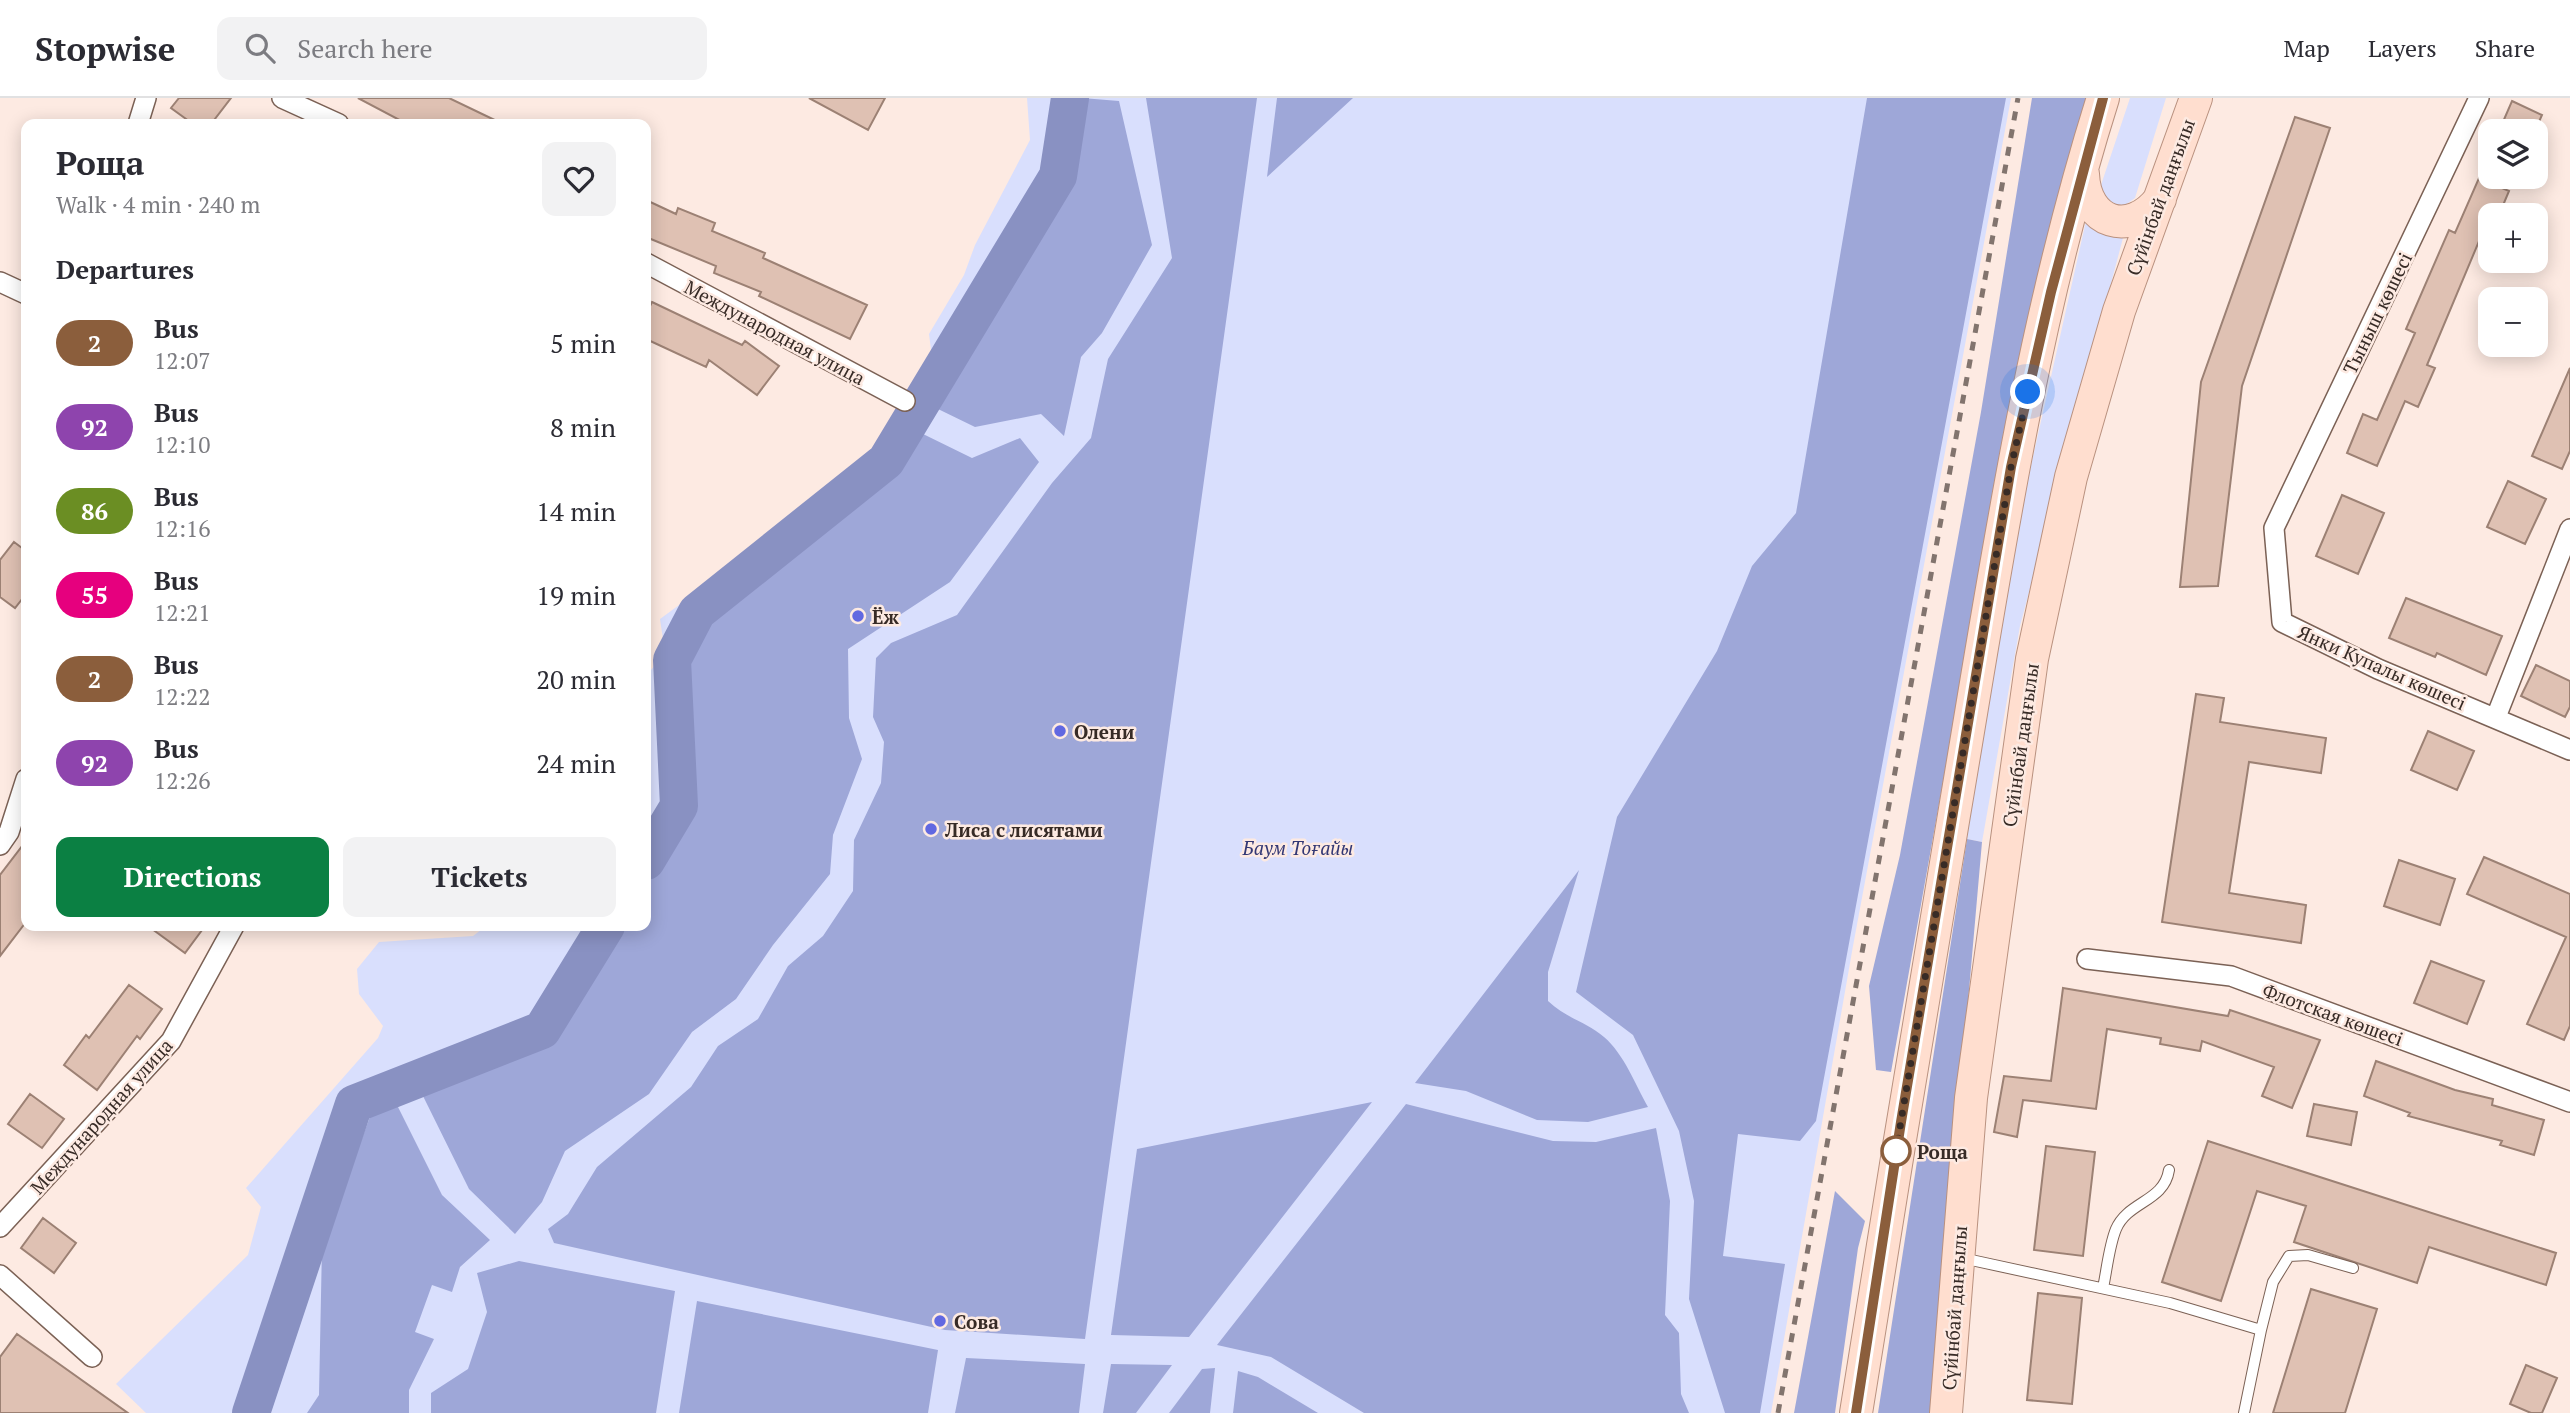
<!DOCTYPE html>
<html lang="en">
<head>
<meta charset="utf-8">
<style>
	:root { --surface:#fff; --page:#f2f2f3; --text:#2b2b33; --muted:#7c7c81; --line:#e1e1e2; --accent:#0b8043 }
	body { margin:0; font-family:"PT Serif",serif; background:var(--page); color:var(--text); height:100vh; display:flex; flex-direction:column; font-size:26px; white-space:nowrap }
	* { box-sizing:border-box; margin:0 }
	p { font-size:23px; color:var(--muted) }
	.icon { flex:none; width:38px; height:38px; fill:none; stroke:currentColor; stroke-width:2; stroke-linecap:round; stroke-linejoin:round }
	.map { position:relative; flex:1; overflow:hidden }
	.sheet { position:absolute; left:21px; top:21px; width:630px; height:812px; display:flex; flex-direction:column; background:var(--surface); border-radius:14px; box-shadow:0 4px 18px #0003 }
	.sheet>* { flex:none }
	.badge { padding:0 14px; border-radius:23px; font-size:24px; line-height:46px }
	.fabs { position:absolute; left:2478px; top:21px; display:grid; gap:14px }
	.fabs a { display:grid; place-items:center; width:70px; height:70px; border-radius:14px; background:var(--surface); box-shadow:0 4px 18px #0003; font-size:35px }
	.you { position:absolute; width:35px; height:35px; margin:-18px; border:5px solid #fff; border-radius:50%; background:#1a73e8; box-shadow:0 0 0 10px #1a73e833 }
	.map>.badge { position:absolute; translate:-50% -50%; box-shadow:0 0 0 4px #fff }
	h2 { padding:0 35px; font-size:26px; line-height:63px }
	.round { display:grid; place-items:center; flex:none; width:74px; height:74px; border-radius:14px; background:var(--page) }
	.head { display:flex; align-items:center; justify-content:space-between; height:119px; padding:0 35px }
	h1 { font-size:33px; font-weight:700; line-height:52px }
	.button { display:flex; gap:14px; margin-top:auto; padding:14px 35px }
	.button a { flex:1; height:80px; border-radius:14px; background:var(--accent); color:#fff; font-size:28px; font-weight:700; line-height:80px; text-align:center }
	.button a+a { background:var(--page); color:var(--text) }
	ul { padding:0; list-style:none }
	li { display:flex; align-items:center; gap:21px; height:84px; padding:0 35px }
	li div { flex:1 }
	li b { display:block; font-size:26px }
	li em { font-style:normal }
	li .badge { min-width:77px; font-weight:700; text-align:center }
	header { display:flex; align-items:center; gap:42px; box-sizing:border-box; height:98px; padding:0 35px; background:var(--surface); border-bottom:2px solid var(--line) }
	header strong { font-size:33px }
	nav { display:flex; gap:38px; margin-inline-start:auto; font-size:24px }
	.search { width:490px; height:63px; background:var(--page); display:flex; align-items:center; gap:18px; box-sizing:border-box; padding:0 24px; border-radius:14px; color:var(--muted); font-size:26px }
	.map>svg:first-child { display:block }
	.green { fill:#d9dffd }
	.forest { fill:#9ea7d8 }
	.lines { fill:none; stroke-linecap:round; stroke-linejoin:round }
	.river { stroke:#8991c2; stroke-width:38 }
	.building { fill:#dfc1b3; stroke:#9c8174; stroke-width:2 }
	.lane-casing { stroke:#7b6155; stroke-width:12 }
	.street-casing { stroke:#7b6155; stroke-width:22 }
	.primary-casing { stroke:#b9917f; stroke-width:34 }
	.lane { stroke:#fff; stroke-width:10 }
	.street { stroke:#fff; stroke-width:19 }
	.primary { stroke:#ffdecf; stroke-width:32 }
	.rail { stroke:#82746e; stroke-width:5; stroke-dasharray:9 9; stroke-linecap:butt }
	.line-casing { stroke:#fff; stroke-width:16 }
	.line { stroke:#8b5e3c; stroke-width:10 }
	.walk { stroke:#372b26; stroke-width:7; stroke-dasharray:0 12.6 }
	.poi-dot { fill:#6168e1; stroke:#fdeae2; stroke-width:2.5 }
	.stop-dot { fill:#fff; stroke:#8b5e3c; stroke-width:3.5 }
	.labels { text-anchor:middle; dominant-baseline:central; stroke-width:5; stroke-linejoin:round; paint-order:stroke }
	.street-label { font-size:19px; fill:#372b26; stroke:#fdeae2 }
	.poi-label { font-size:19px; font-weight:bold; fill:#372b26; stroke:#fdeae2; text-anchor:start }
	.park-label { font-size:19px; font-style:italic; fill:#323774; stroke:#fdeae2 }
	.stop-label { font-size:19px; font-weight:bold; fill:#372b26; stroke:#fdeae2; text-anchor:start }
</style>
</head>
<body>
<header>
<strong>Stopwise</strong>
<div class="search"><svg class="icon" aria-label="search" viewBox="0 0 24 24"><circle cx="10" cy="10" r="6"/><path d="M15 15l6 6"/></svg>Search here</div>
<nav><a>Map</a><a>Layers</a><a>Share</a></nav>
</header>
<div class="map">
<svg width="2570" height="1315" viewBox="0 0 2570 1315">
	<rect width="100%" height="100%" fill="#fdeae2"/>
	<!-- green -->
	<path class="green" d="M 1027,0 L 2011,0 L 1853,848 L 1771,1315 L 146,1315 L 116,1286 L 248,1157 L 261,1109 L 246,1090 L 378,940 L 383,928 L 359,896 L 357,871 L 379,844 L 473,838 L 486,828 L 646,828 L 646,578 L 665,555 L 660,521 L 821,403 L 855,389 L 886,363 L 936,291 L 929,236 L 964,177 L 975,147 L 1030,42 Z
		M 2130,0 L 2166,0 L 2135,100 L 2121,110 L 2105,106 L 2101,87 Z
		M 2086,123 L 2123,140 L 2020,528 L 1982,744 L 1967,741 L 1999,510 Z"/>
	<!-- forest -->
	<path class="forest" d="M 1082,0 L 1119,3 L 1152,147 L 1102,235 L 1081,259 L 1064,338 L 1041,316 L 975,329 L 938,311 L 1073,81 Z
		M 1146,0 L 1257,0 L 1085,1241 L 945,1232 L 554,1145 L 548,1131 L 568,1116 L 597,1069 L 691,989 L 718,948 L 758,921 L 788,868 L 823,838 L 853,793 L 854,742 L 881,685 L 884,644 L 873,619 L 876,560 L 891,545 L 957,517 L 1052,385 L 1091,340 L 1108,261 L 1172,160 Z
		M 1277,0 L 1353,0 L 1267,79 Z
		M 1867,0 L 2006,0 L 1816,1023 L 1800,1043 L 1738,1036 L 1723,1158 L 1785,1166 L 1760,1315 L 1725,1315 L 1689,1201 L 1694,1103 L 1679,1033 L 1633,937 L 1576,894 L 1617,719 L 1717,553 L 1752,468 L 1796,415 Z
		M 2032,0 L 2086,0 C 2003,321 1950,649 1891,974 L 1876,972 L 1869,888 L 1900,757 L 1981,314 Z
		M 921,335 L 972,360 L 1020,340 L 1039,364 L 950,484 L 848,551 L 849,620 L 862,661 L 833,737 L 830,776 L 773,847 L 736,901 L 692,934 L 649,996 L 565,1053 L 542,1104 L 515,1136 L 469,1091 L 423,998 L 552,946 L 623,828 L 646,828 L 646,790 L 696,705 L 690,568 L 708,524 L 891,381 Z
		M 1967,741 L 1982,744 L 1932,1315 L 1878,1315 Z
		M 1579,772 L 1548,874 L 1548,903 C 1567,921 1587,924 1604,939 C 1624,956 1635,986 1648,1009 L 1588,1024 L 1537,1022 L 1466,993 L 1415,985 Z
		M 1372,1004 L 1189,1239 L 1111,1237 L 1137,1051 Z
		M 396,1005 L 442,1097 L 490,1142 L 460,1169 L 452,1194 L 432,1187 L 415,1234 L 434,1241 L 409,1292 L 409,1315 L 307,1315 L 319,1297 L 322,1148 L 371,1016 Z
		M 1406,1006 L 1553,1043 L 1596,1044 L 1656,1030 L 1670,1103 L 1665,1217 L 1679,1235 L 1681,1296 L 1689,1315 L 1364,1315 L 1271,1259 L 1217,1247 Z
		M 1835,1093 L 1865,1123 L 1858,1150 L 1835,1315 L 1794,1315 Z
		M 519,1163 L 675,1193 L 656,1315 L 431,1315 L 431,1295 L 468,1271 L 487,1214 L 477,1175 Z
		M 697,1203 L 938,1252 L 928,1315 L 679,1315 Z
		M 966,1260 L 1085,1266 L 1079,1315 L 955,1315 Z
		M 1111,1266 L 1172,1267 L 1136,1315 L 1103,1315 Z
		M 1215,1270 L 1210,1315 L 1169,1315 L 1202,1271 Z
		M 1238,1273 L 1258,1279 L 1318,1315 L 1233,1315 Z"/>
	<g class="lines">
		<!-- river -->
		<path class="river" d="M 646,763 L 679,708 L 672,562 L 697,514 L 886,363 L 1058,78 L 1070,0
			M 251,1315 L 354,1006 L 542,932 L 606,828"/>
	</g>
	<!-- building -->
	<path class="building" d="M 179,0 L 231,0 L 211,26 L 193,26 L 171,10 Z
		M 358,0 L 449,0 L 503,26 L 407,26 Z
		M 809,0 L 885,0 L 868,32 Z
		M 2512,3 L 2542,17 L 2535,33 L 2499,33 Z
		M 2295,19 L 2330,30 L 2242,288 L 2218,488 L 2180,489 L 2201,284 Z
		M 2479,80 L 2509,93 L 2499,117 L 2490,117 L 2427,267 L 2435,270 L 2418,309 L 2405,303 L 2377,368 L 2347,355 L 2363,316 L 2377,322 L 2415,235 L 2406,231 L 2449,132 L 2455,135 Z
		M 646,102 L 676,116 L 678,110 L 715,125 L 712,133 L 765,155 L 763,160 L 867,207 L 850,241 L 759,198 L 761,194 L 714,175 L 716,168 L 646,139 Z
		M 652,204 L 742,247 L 745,243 L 779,268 L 757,297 L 709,262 L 706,269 L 646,241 L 646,216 Z
		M 2570,270 L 2570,353 L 2562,371 L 2532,358 Z
		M 2508,383 L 2546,401 L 2525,446 L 2487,429 Z
		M 2342,397 L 2384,415 L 2358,476 L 2316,458 Z
		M 14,444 L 26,453 L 26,496 L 15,510 L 0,499 L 0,462 Z
		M 2406,500 L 2502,538 L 2486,577 L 2437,555 L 2435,559 L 2389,540 Z
		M 2536,567 L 2570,583 L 2570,609 L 2565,619 L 2521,598 Z
		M 2196,596 L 2224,600 L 2220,624 L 2326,640 L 2321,675 L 2249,664 L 2229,795 L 2306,807 L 2301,845 L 2162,824 Z
		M 2428,633 L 2474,653 L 2457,692 L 2411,672 Z
		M 26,743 L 26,824 L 0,858 L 0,777 Z
		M 2484,759 L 2570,796 L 2570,928 L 2564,942 L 2527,926 L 2566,839 L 2467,796 Z
		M 2399,762 L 2455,781 L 2440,827 L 2384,808 Z
		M 148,828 L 205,828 L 185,855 Z
		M 2431,863 L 2484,883 L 2467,926 L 2414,905 Z
		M 129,887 L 162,911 L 140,941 L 137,938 L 97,992 L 64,967 L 86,937 L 89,940 Z
		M 2063,890 L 2228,918 L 2230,912 L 2320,942 L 2292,1010 L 2262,998 L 2274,969 L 2202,943 L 2200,953 L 2160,946 L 2161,940 L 2107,931 L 2096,1011 L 2023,1002 L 2017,1039 L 1994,1034 L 2004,978 L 2051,983 Z
		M 2376,963 L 2455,992 L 2493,1001 L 2492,1007 L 2544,1022 L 2534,1057 L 2500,1047 L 2502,1043 L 2408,1018 L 2410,1015 L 2364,998 Z
		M 30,996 L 64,1021 L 42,1050 L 8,1026 Z
		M 2314,1006 L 2357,1014 L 2351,1047 L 2307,1038 Z
		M 2208,1043 L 2556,1155 L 2546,1187 L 2429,1149 L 2417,1185 L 2294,1144 L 2306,1108 L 2257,1093 L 2221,1203 L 2162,1184 Z
		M 2046,1048 L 2095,1054 L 2083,1158 L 2034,1152 Z
		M 43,1120 L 76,1145 L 54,1175 L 21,1150 Z
		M 2311,1191 L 2377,1211 L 2345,1315 L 2273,1315 Z
		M 2038,1195 L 2082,1200 L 2072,1306 L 2027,1302 Z
		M 17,1236 L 128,1315 L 0,1315 L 0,1259 Z
		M 2526,1267 L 2557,1280 L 2542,1315 L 2531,1315 L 2510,1306 Z"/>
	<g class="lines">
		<!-- lane casing -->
		<g class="lane-casing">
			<path id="lane" d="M 1962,1160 L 2170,1205 L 2261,1232 L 2244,1315
				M 2103,1190 C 2107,1171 2109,1148 2116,1131 C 2128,1103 2164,1104 2169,1072
				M 2261,1232 L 2273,1184 L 2289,1158 L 2308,1157 L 2353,1170"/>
		</g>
		<!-- street casing -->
		<g class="street-casing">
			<path id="street" d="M 282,0 L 339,26
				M 2479,0 L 2274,430 L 2282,524 L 2378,571 L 2570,652
				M 138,26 L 146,0
				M 646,165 L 905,303
				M 0,184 L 26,196
				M 2496,619 L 2570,431
				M 0,747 L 9,734 L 26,681
				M 2087,861 L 2231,878 L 2570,1004
				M 0,1129 L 171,943 L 234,828
				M 0,1177 L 92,1259"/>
		</g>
		<!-- primary casing -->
		<g class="primary-casing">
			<path id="primary" d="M 2083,76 C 2085,126 2130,140 2160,101
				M 1856,1315 C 1887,1115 1921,917 1954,717 C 1995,476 2029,234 2103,0
				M 1946,1315 L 1971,1000 L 2032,561 L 2071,379 L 2119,213 L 2196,0"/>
		</g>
		<!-- lane -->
		<use href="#lane" class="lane"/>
		<!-- street -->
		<use href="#street" class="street"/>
		<!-- primary -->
		<use href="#primary" class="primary"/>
		<!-- rail -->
		<path class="rail" d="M 1778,1315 L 2018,0"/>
	</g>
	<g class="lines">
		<!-- line casing -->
		<g class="line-casing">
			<path id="line" d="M 1856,1315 L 1901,1024 L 2011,369 L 2051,194 L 2103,0"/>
		</g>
		<!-- line -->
		<use href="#line" class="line"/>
		<!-- walk -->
		<path class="walk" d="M 1896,1053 L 1895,1059 L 2011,369 L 2028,294"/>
	</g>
	<!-- markers -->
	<g class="poi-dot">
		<circle cx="858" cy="518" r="7"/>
		<circle cx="1060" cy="633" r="7"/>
		<circle cx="931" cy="731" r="7"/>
		<circle cx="940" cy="1223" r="7"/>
	</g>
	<circle class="stop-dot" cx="1896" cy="1053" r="14"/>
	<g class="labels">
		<!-- street labels -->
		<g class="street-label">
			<text transform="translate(2160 99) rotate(-70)">Сүйінбай даңғылы</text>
			<text transform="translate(2377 215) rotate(-64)">Тыныш көшесі</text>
			<text transform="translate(775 234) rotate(28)">Международная улица</text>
			<text transform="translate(2382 569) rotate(24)">Янки Купалы көшесі</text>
			<text transform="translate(2020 647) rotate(-82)">Сүйінбай даңғылы</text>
			<text transform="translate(2333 916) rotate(20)">Флотская көшесі</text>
			<text transform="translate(101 1018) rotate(-48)">Международная улица</text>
			<text transform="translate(1954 1210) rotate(-86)">Сүйінбай даңғылы</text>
		</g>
		<!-- poi labels -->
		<g class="poi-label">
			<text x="872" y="518">Ёж</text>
			<text x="1074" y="633">Олени</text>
			<text x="945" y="731">Лиса с лисятами</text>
			<text x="954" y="1223">Сова</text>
		</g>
		<!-- park labels -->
		<g class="park-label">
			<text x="1298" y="749">Баум Тоғайы</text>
		</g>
		<!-- stop labels -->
		<g class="stop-label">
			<text x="1917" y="1053">Роща</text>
		</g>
	</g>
</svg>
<div class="fabs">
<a><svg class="icon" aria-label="layers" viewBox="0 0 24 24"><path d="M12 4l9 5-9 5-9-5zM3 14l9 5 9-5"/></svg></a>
<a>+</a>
<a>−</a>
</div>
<div class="you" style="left:2028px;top:294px"></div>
<section class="sheet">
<div class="head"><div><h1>Роща</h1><p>Walk · 4 min · 240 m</p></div><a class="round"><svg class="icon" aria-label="heart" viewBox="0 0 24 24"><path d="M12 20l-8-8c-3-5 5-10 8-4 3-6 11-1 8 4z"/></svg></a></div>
<h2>Departures</h2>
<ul>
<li><span class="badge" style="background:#8b5e3c;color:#fff">2</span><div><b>Bus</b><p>12:07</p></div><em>5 min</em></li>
<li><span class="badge" style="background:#8e44ad;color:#fff">92</span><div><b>Bus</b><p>12:10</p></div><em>8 min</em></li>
<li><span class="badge" style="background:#6b8e23;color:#fff">86</span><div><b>Bus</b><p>12:16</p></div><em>14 min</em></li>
<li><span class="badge" style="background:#e6007e;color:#fff">55</span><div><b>Bus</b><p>12:21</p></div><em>19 min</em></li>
<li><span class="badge" style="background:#8b5e3c;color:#fff">2</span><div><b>Bus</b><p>12:22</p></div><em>20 min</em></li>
<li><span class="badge" style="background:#8e44ad;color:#fff">92</span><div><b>Bus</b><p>12:26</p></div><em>24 min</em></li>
</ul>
<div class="button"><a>Directions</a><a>Tickets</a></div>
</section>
</div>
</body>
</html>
